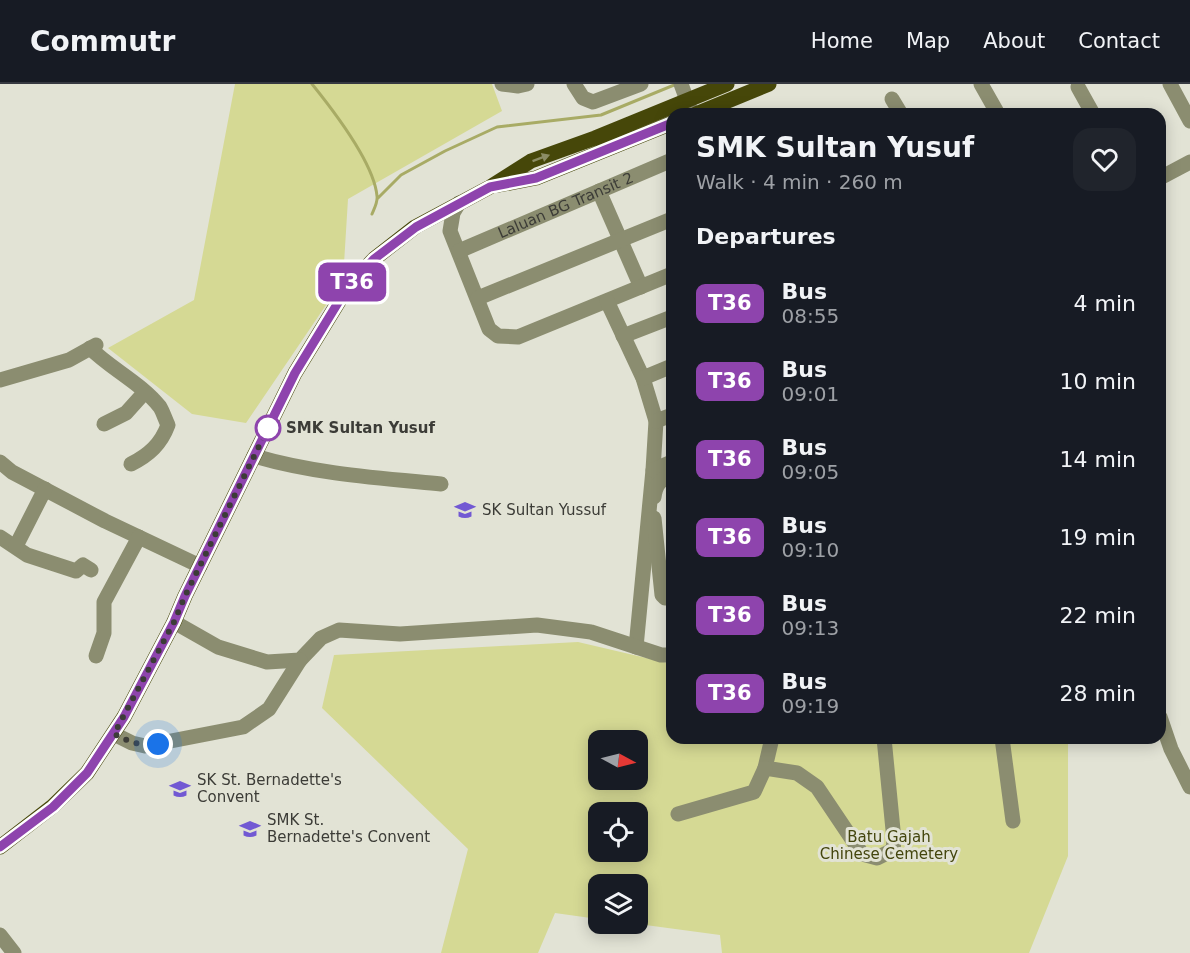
<!DOCTYPE html>
<html lang="en">
<head>
<meta charset="utf-8">
<style>
	:root { --surface:#171b24; --page:#20242c; --text:#f1f3f6; --muted:#9ea1a6; --line:#363941 }
	body { margin:0; font-family:"DejaVu Sans",sans-serif; background:var(--page); color:var(--text); height:100vh; display:flex; flex-direction:column; font-size:22px; white-space:nowrap }
	* { box-sizing:border-box; margin:0 }
	p { font-size:20px; color:var(--muted) }
	.icon { flex:none; width:33px; height:33px; fill:none; stroke:currentColor; stroke-width:2; stroke-linecap:round; stroke-linejoin:round }
	.map { position:relative; flex:1; overflow:hidden }
	.side { position:absolute; left:666px; top:24px; width:500px; height:636px; display:flex; flex-direction:column; background:var(--surface); border-radius:18px; box-shadow:0 3px 15px #0003 }
	.side>* { flex:none }
	.badge { padding:0 12px; border-radius:9px; font-size:21px; line-height:39px }
	.needle { width:39px; rotate:97deg }
	.fabs { position:absolute; left:588px; top:646px; display:grid; gap:12px }
	.fabs a { display:grid; place-items:center; width:60px; height:60px; border-radius:12px; background:var(--surface); box-shadow:0 3px 15px #0003; font-size:30px }
	.you { position:absolute; width:30px; height:30px; margin:-15px; border:4px solid #fff; border-radius:50%; background:#1a73e8; box-shadow:0 0 0 9px #1a73e833 }
	.map>.badge { position:absolute; translate:-50% -50%; box-shadow:0 0 0 3px #fff }
	h2 { padding:0 30px; font-size:22px; line-height:54px }
	.round { display:grid; place-items:center; flex:none; width:63px; height:63px; border-radius:18px; background:var(--page) }
	.summary { display:flex; align-items:center; justify-content:space-between; height:102px; padding:0 30px }
	h1 { font-size:28px; font-weight:600; line-height:45px }
	ul { padding:0; list-style:none }
	li { display:flex; align-items:center; gap:18px; height:78px; padding:0 30px }
	li div { flex:1 }
	li b { display:block; font-size:22px }
	li em { font-style:normal }
	li .badge { min-width:66px; font-weight:700; text-align:center }
	header { display:flex; align-items:center; gap:36px; box-sizing:border-box; height:84px; padding:0 30px; background:var(--surface); border-bottom:2px solid var(--line) }
	header strong { font-size:28px }
	nav { display:flex; gap:33px; margin-inline-start:auto; font-size:21px }
	.map>svg:first-child { display:block }
	.green { fill:#d5d994; fill-rule:evenodd }
	.lines { fill:none; stroke-linecap:round; stroke-linejoin:round }
	.stream { stroke:#a8ab65; stroke-width:3 }
	.minor { stroke:#8b8d70; stroke-width:15 }
	.major { stroke:#464709; stroke-width:15 }
	.oneway { fill:#8c8d65 }
	.line-casing { stroke:#fff; stroke-width:14 }
	.line { stroke:#8e44ad; stroke-width:9 }
	.walk { stroke:#3c3c37; stroke-width:6; stroke-dasharray:0 10.8 }
	.stop-dot { fill:#fff; stroke:#8e44ad; stroke-width:3 }
	.labels { text-anchor:middle; dominant-baseline:central; stroke-width:6; stroke-linejoin:round; paint-order:stroke }
	.street-label { font-size:15px; fill:#3c3c37; stroke:#e2e3d5 }
	.stop-label { font-size:15px; font-weight:bold; fill:#3c3c37; stroke:#e2e3d5; text-anchor:start }
	.poi-label { font-size:15px; fill:#3c3c37; stroke:#e2e3d5; text-anchor:start }
	.park-label { font-size:15px; fill:#43450d; stroke:#e2e3d5 }
</style>
</head>
<body>
<header>
<strong>Commutr</strong>
<nav><a>Home</a><a>Map</a><a>About</a><a>Contact</a></nav>
</header>
<div class="map">
<svg width="1190" height="869" viewBox="0 0 1190 869">
	<rect width="100%" height="100%" fill="#e2e3d5"/>
	<!-- green -->
	<path class="green" d="M 235,0 L 492,0 L 502,27 L 348,115 L 343,196 L 246,339 L 192,330 L 108,264 L 194,216 Z
		M 578,558 L 672,580 L 672,654 L 1068,654 L 1068,772 L 1029,869 L 722,869 L 720,851 L 638,840 L 638,801 L 598,801 L 598,835 L 555,829 L 538,869 L 441,869 L 468,765 L 322,624 L 334,571 ZM 598,657 L 638,657 L 638,696 L 598,696 ZM 598,729 L 638,729 L 638,768 L 598,768 Z"/>
	<g class="lines">
		<!-- stream -->
		<path class="stream" d="M 312,0 C 333,26 374,79 377,112 C 378,118 374,125 372,130
			M 378,114 L 401,91 L 445,67 L 497,43 L 601,31 L 674,1"/>
		<!-- minor -->
		<g class="minor">
			<path d="M 502,0 L 518,2 L 527,0"/>
			<path d="M 574,0 L 583,14 L 593,18 L 641,0"/>
			<path d="M 681,0 L 692,30"/>
			<path d="M 981,0 L 998,30"/>
			<path d="M 1170,0 L 1190,37"/>
			<path d="M 1078,3 L 1093,30"/>
			<path d="M 892,15 L 901,30"/>
			<path d="M 1160,94 L 1190,78"/>
			<path d="M 599,107 L 641,203"/>
			<path d="M 459,119 L 453,129 L 450,147 L 489,245 L 498,252 L 518,253 L 672,190"/>
			<path id="s1" d="M 459,167 L 672,76"/>
			<path d="M 478,214 L 672,135"/>
			<path d="M 607,217 L 643,294 L 656,337 L 653,386 L 636,563"/>
			<path d="M 623,252 L 672,233"/>
			<path d="M 90,264 C 111,285 141,299 160,323 C 163,328 165,335 168,341 C 161,360 149,371 131,380"/>
			<path d="M 643,294 L 672,282"/>
			<path d="M 0,296 L 69,276 L 96,261"/>
			<path d="M 656,337 L 672,331"/>
			<path d="M 104,340 L 126,329 L 144,309"/>
			<path d="M 254,372 C 315,390 378,394 441,400"/>
			<path d="M 0,378 L 12,388 L 105,437 L 200,482"/>
			<path d="M 653,386 L 672,378"/>
			<path d="M 654,413 C 656,400 660,396 672,391"/>
			<path d="M 654,434 L 662,511 L 665,514 L 672,511"/>
			<path d="M 0,453 L 27,471 L 76,487 L 83,481 L 91,486"/>
			<path d="M 16,462 L 45,405"/>
			<path d="M 174,538 L 218,563 L 267,578 L 300,576 L 321,554 L 339,546 L 400,550 L 537,541 L 591,548 L 661,571 L 672,571"/>
			<path d="M 96,572 L 104,549 L 104,518 L 139,453"/>
			<path d="M 1160,633 L 1171,665 L 1190,703"/>
			<path d="M 114,650 L 132,659 L 145,662 L 243,643 L 269,625 L 300,576"/>
			<path d="M 772,654 L 765,684 L 797,689 L 817,703 L 862,770 L 877,774 L 893,766 L 894,756 L 884,654"/>
			<path d="M 1002,654 L 1013,737"/>
			<path d="M 678,730 L 754,708 L 765,684"/>
			<path d="M 0,851 L 14,869"/>
		</g>
		<!-- major -->
		<path class="major" d="M 696,30 L 769,0
			M 499,101 L 536,94 L 672,39
			M 0,763 L 53,722 L 87,689 L 124,633 L 174,538 L 185,512 L 295,289 L 347,204 L 374,175 L 415,143 L 490,103 L 531,77 L 595,54 L 727,0"/>
	</g>
	<!-- one-way arrows -->
	<defs><path id="oneway-solid" d="M-6-.8H1V-3.2L6.5 0L1 3.2V.8H-6Z" transform="scale(1.5)"/></defs>
	<use class="oneway" href="#oneway-solid" transform="translate(541 74) rotate(-20)"/>
	<g class="lines">
		<!-- line casing -->
		<g class="line-casing">
			<path id="line" d="M 0,763 L 53,723 L 87,689 L 124,633 L 174,538 L 185,512 L 295,289 L 347,204 L 374,175 L 416,143 L 490,103 L 536,94 L 672,39"/>
		</g>
		<!-- line -->
		<use href="#line" class="line"/>
		<!-- walk -->
		<path class="walk" d="M 158,660 C 140,662 129,658 114,650 L 174,538 L 185,512 L 268,344"/>
	</g>
	<!-- icons -->
	<defs>
		<g id="school-bare" transform="scale(1.62)"><path d="M0-5L7-2L0 1L-7-2ZM-4 1L0 2.5L4 1V4Q0 6-4 4Z" fill="#7259d3" stroke="#e2e3d5" stroke-width="2.5" paint-order="stroke"/></g>
	</defs>
	<g fill-rule="evenodd">
		<use href="#school-bare" x="465" y="426"/>
		<use href="#school-bare" x="180" y="705"/>
		<use href="#school-bare" x="250" y="745"/>
	</g>
	<!-- markers -->
	<circle class="stop-dot" cx="268" cy="344" r="12"/>
	<g class="labels">
		<!-- street labels -->
		<g class="street-label">
			<text stroke="none"><textPath href="#s1" startOffset="116">Laluan BG Transit 2</textPath></text>
		</g>
		<!-- stop labels -->
		<g class="stop-label">
			<text x="286" y="344">SMK Sultan Yusuf</text>
		</g>
		<!-- poi labels -->
		<g class="poi-label">
			<text x="482" y="426">SK Sultan Yussuf</text>
			<text x="197" y="696">SK St. Bernadette's<tspan x="197" dy="17">Convent</tspan></text>
			<text x="267" y="736">SMK St.<tspan x="267" dy="17">Bernadette's Convent</tspan></text>
		</g>
		<!-- park labels -->
		<g class="park-label">
			<text x="889" y="753">Batu Gajah<tspan x="889" dy="17">Chinese Cemetery</tspan></text>
		</g>
	</g>
</svg>
<div class="fabs">
<a><svg class="needle" viewBox="-14 -14 28 28"><path d="M0-13l5 13h-10z" fill="#e53935"/><path d="M0 13l5-13h-10z" fill="#9ea1a6"/></svg></a>
<a><svg class="icon" aria-label="locate" viewBox="0 0 24 24"><circle cx="12" cy="12" r="6"/><path d="M12 2v4M12 18v4M2 12h4M18 12h4"/></svg></a>
<a><svg class="icon" aria-label="layers" viewBox="0 0 24 24"><path d="M12 4l9 5-9 5-9-5zM3 14l9 5 9-5"/></svg></a>
</div>
<div class="you" style="left:158px;top:660px"></div>
<b class="badge" style="left:352px;top:198px;background:#8e44ad;color:#fff">T36</b>
<section class="side">
<div class="summary"><div><h1>SMK Sultan Yusuf</h1><p>Walk · 4 min · 260 m</p></div><a class="round"><svg class="icon" aria-label="heart" viewBox="0 0 24 24"><path d="M12 20l-8-8c-3-5 5-10 8-4 3-6 11-1 8 4z"/></svg></a></div>
<h2>Departures</h2>
<ul>
<li><span class="badge" style="background:#8e44ad;color:#fff">T36</span><div><b>Bus</b><p>08:55</p></div><em>4 min</em></li>
<li><span class="badge" style="background:#8e44ad;color:#fff">T36</span><div><b>Bus</b><p>09:01</p></div><em>10 min</em></li>
<li><span class="badge" style="background:#8e44ad;color:#fff">T36</span><div><b>Bus</b><p>09:05</p></div><em>14 min</em></li>
<li><span class="badge" style="background:#8e44ad;color:#fff">T36</span><div><b>Bus</b><p>09:10</p></div><em>19 min</em></li>
<li><span class="badge" style="background:#8e44ad;color:#fff">T36</span><div><b>Bus</b><p>09:13</p></div><em>22 min</em></li>
<li><span class="badge" style="background:#8e44ad;color:#fff">T36</span><div><b>Bus</b><p>09:19</p></div><em>28 min</em></li>
</ul>
</section>
</div>
</body>
</html>
